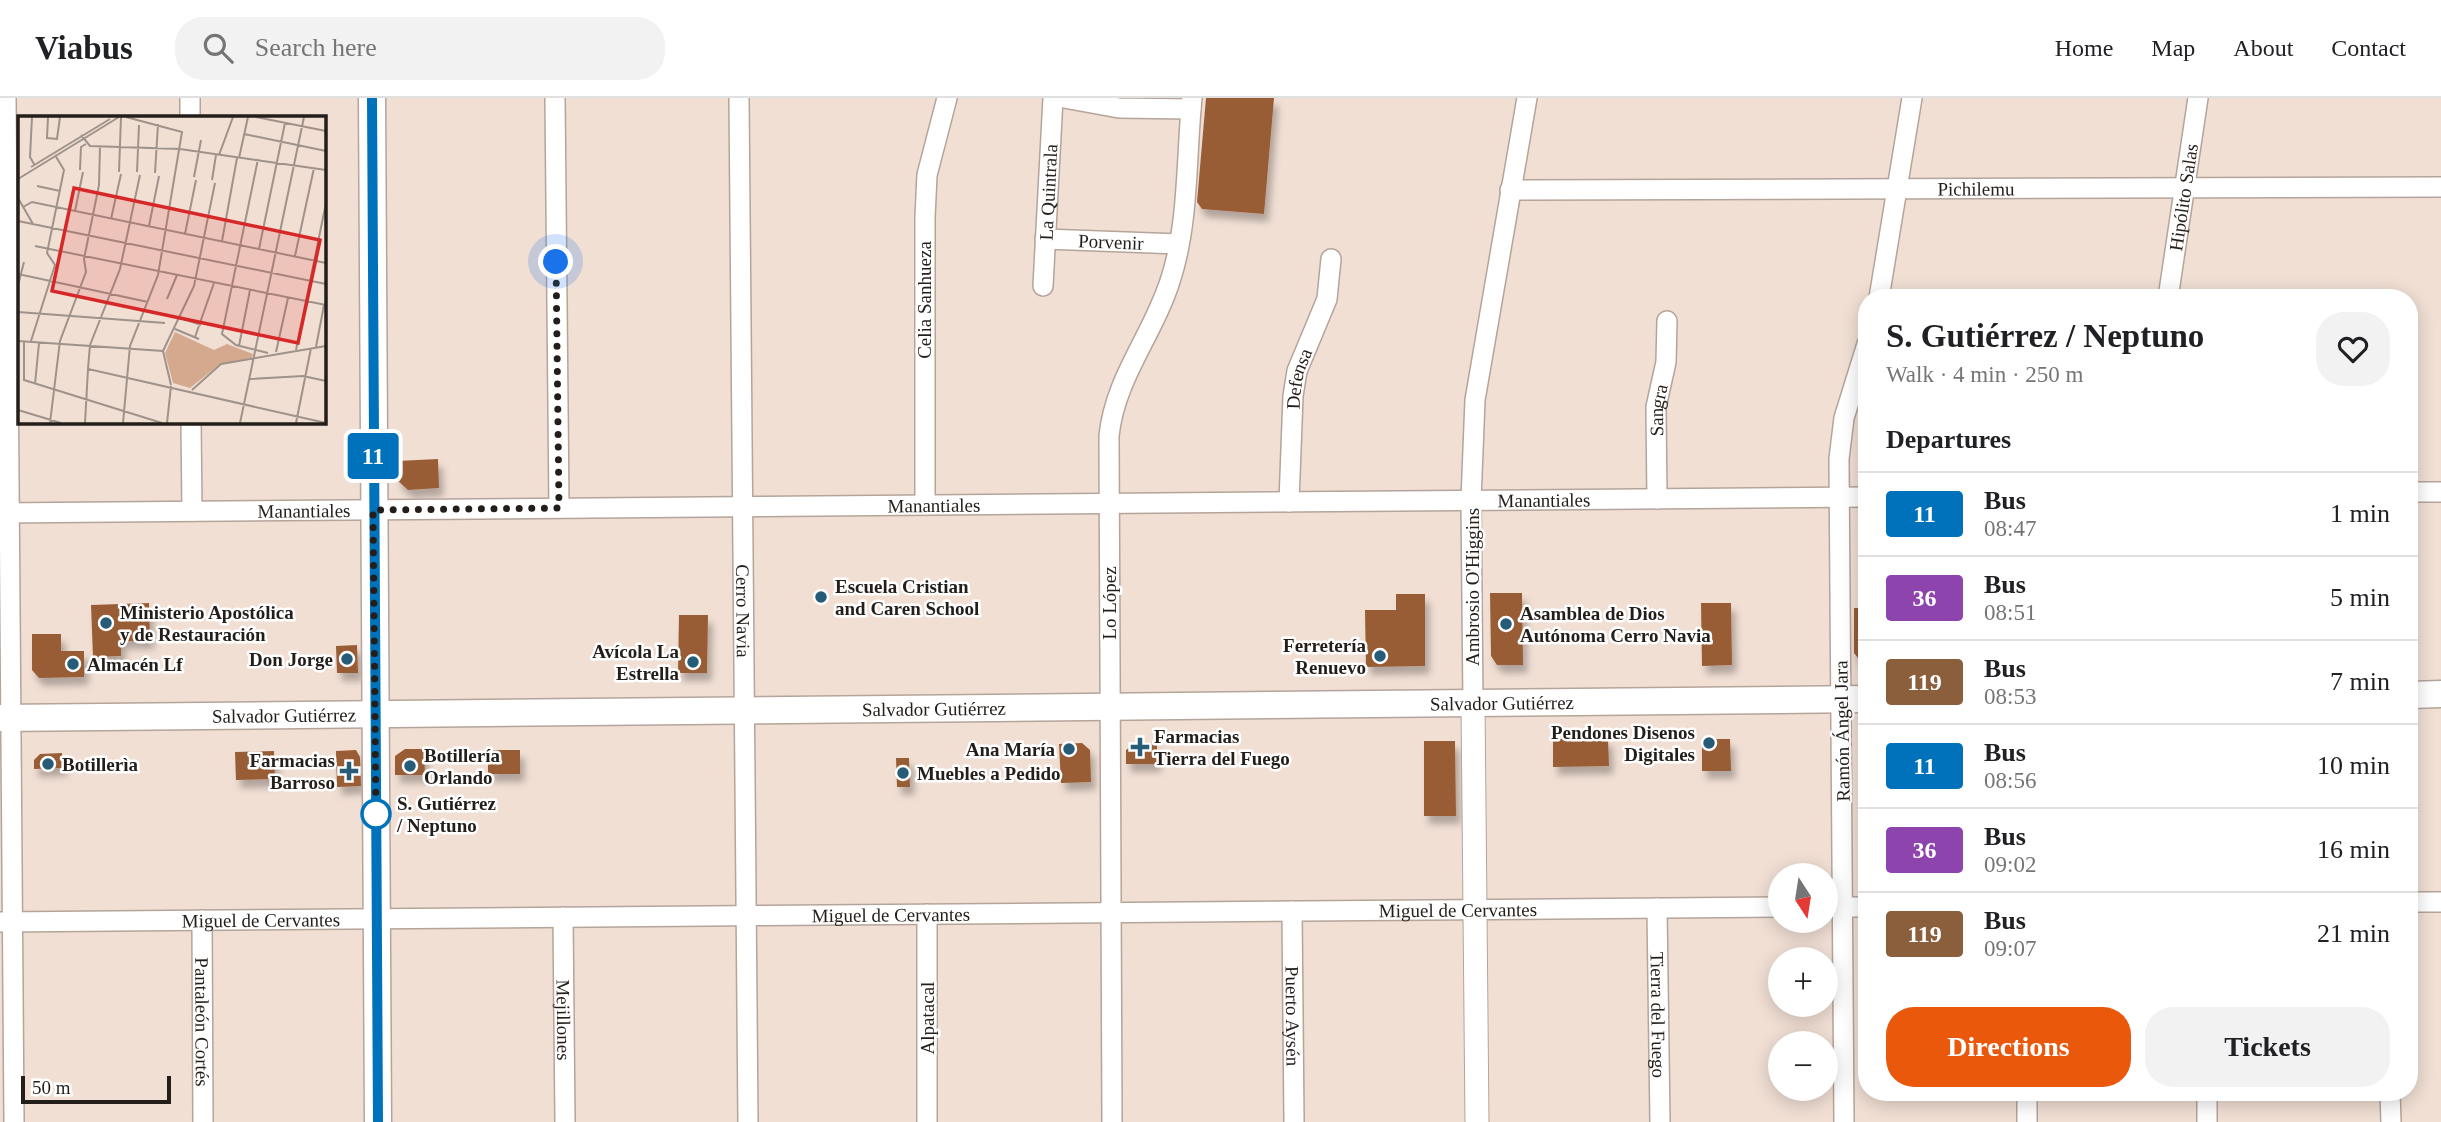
<!DOCTYPE html>
<html lang="en">
<head>
<meta charset="utf-8">
<style>
	:root { --surface:#fff; --page:#f2f2f2; --text:#202124; --muted:#757577; --line:#e0e0e0; --accent:#ea580c }
	body { margin:0; font-family:"Times New Roman",serif; background:var(--page); color:var(--text); height:100vh; display:flex; flex-direction:column; font-size:26px; white-space:nowrap }
	* { box-sizing:border-box; margin:0 }
	p { font-size:23px; color:var(--muted) }
	.icon { flex:none; width:38px; height:38px; fill:none; stroke:currentColor; stroke-width:2; stroke-linecap:round; stroke-linejoin:round }
	.map { position:relative; flex:1; overflow:hidden }
	.drawer { position:absolute; left:1858px; top:191px; width:560px; height:812px; display:flex; flex-direction:column; background:var(--surface); border-radius:28px; box-shadow:0 4px 18px #0003 }
	.drawer>* { flex:none }
	.badge { padding:0 14px; border-radius:5px; font-size:24px; line-height:46px }
	.needle { width:46px; rotate:168deg }
	.controls { position:absolute; left:1768px; top:765px; display:grid; gap:14px }
	.controls a { display:grid; place-items:center; width:70px; height:70px; border-radius:50%; background:var(--surface); box-shadow:0 4px 18px #0003; font-size:35px }
	.scale { position:absolute; left:21px; bottom:18px; width:150px; box-sizing:border-box; padding-left:7px; border:4px solid #241e1a; border-top:0; font-size:19px; line-height:24px; white-space:nowrap; color:#241e1a; -webkit-text-stroke:5px #fff; paint-order:stroke }
	.you { position:absolute; width:35px; height:35px; margin:-18px; border:5px solid #fff; border-radius:50%; background:#1a73e8; box-shadow:0 0 0 10px #1a73e833 }
	.map>.badge { position:absolute; translate:-50% -50%; box-shadow:0 0 0 4px #fff }
	h2 { padding:0 28px; font-size:26px; line-height:63px }
	.round { display:grid; place-items:center; flex:none; width:74px; height:74px; border-radius:28px; background:var(--page) }
	.headline { display:flex; align-items:center; justify-content:space-between; height:119px; padding:0 28px }
	h1 { font-size:33px; font-weight:600; line-height:52px }
	.cta { display:flex; gap:14px; margin-top:auto; padding:14px 28px }
	.cta a { flex:1; height:80px; border-radius:28px; background:var(--accent); color:#fff; font-size:28px; font-weight:600; line-height:80px; text-align:center }
	.cta a+a { background:var(--page); color:var(--text) }
	ul { padding:0; list-style:none }
	li { display:flex; align-items:center; gap:21px; height:84px; padding:0 28px; border-top:2px solid var(--line) }
	li div { flex:1 }
	li b { display:block; font-size:26px }
	li em { font-style:normal }
	li .badge { min-width:77px; font-weight:700; text-align:center }
	header { display:flex; align-items:center; gap:42px; box-sizing:border-box; height:98px; padding:0 35px; background:var(--surface); border-bottom:2px solid var(--line) }
	header strong { font-size:33px }
	nav { display:flex; gap:38px; margin-inline-start:auto; font-size:24px }
	.search { width:490px; height:63px; background:var(--page); display:flex; align-items:center; gap:18px; box-sizing:border-box; padding:0 24px; border-radius:28px; color:var(--muted); font-size:26px }
	.map>svg:first-child { display:block }
	.building { fill:#995d35; filter:url(#shadow) }
	.lines { fill:none; stroke-linecap:round; stroke-linejoin:round }
	.minor-casing { stroke:#b5a49a; stroke-width:22 }
	.tertiary-casing { stroke:#b5a49a; stroke-width:25 }
	.secondary-casing { stroke:#b5a49a; stroke-width:29 }
	.minor { stroke:#fff; stroke-width:19 }
	.tertiary { stroke:#fff; stroke-width:23 }
	.secondary { stroke:#fff; stroke-width:26 }
	.line-casing { stroke:#fff; stroke-width:16 }
	.line { stroke:#0072bc; stroke-width:10 }
	.walk { stroke:#241e1a; stroke-width:7; stroke-dasharray:0 12.6 }
	.poi-dot { fill:#265c77; stroke:#fff; stroke-width:2.5 }
	.stop-dot { fill:#fff; stroke:#0072bc; stroke-width:3.5 }
	.labels { text-anchor:middle; dominant-baseline:central; stroke-width:5; stroke-linejoin:round; paint-order:stroke }
	.street-label { font-size:19px; fill:#241e1a; stroke:#fff }
	.poi-label { font-size:19px; font-weight:bold; fill:#241e1a; stroke:#fff; text-anchor:start }
	.stop-label { font-size:19px; font-weight:bold; fill:#241e1a; stroke:#fff; text-anchor:start }
	.inset-road { fill:none; stroke:#9f928a; stroke-width:2 }
	.view { fill:#d62828; fill-opacity:0.15; stroke:#d62828; stroke-width:3.5 }
	.inset-edge { fill:none; stroke:#241e1a; stroke-width:3.5 }
</style>
</head>
<body>
<header>
<strong>Viabus</strong>
<div class="search"><svg class="icon" aria-label="search" viewBox="0 0 24 24"><circle cx="10" cy="10" r="6"/><path d="M15 15l6 6"/></svg>Search here</div>
<nav><a>Home</a><a>Map</a><a>About</a><a>Contact</a></nav>
</header>
<div class="map">
<svg width="2441" height="1024" viewBox="0 0 2441 1024">
	<defs>
		<filter id="shadow"><feDropShadow dx="4.5" dy="8" stdDeviation="3.5" flood-color="#0004"/></filter>
	</defs>
	<rect width="100%" height="100%" fill="#f1dfd4"/>
	<!-- building -->
	<path class="building" d="M 1206,0 L 1274,0 L 1264,116 L 1202,111 L 1197,104 Z
		M 438,361 L 439,390 L 408,392 L 397,382 L 397,363 Z
		M 1490,495 L 1522,495 L 1523,567 L 1497,567 L 1491,558 Z
		M 1396,496 L 1425,496 L 1425,568 L 1366,569 L 1365,512 L 1396,512 Z
		M 149,505 L 150,543 L 121,543 L 121,558 L 93,559 L 91,507 Z
		M 1701,505 L 1731,505 L 1732,567 L 1702,568 Z
		M 1854,510 L 1867,510 L 1867,565 L 1862,565 L 1854,555 Z
		M 679,517 L 708,517 L 707,575 L 678,575 Z
		M 32,536 L 61,536 L 61,553 L 84,553 L 84,579 L 39,580 L 32,572 Z
		M 357,547 L 358,575 L 337,575 L 336,548 Z
		M 1608,640 L 1609,668 L 1553,669 L 1553,641 Z
		M 1702,641 L 1730,641 L 1731,673 L 1702,673 Z
		M 1424,643 L 1455,643 L 1456,718 L 1424,718 Z
		M 1157,644 L 1157,666 L 1126,666 L 1126,652 L 1136,645 Z
		M 1082,645 L 1090,652 L 1091,684 L 1061,685 L 1059,646 Z
		M 405,651 L 424,651 L 425,677 L 395,677 L 395,658 Z
		M 356,652 L 360,659 L 361,688 L 337,689 L 336,653 Z
		M 488,652 L 520,652 L 520,676 L 488,676 Z
		M 274,653 L 275,681 L 236,682 L 235,654 Z
		M 62,655 L 63,670 L 34,671 L 34,662 L 40,656 Z
		M 896,660 L 909,660 L 910,689 L 897,689 Z"/>
	<g class="lines">
		<!-- minor casing -->
		<g class="minor-casing">
			<g id="minor">
				<path d="M 6,0 L 14,1024"/>
				<path d="M 190,0 L 190,19"/>
				<path d="M 555,0 L 559,410"/>
				<path id="s1" d="M 739,0 L 748,1024"/>
				<path d="M 1064,0 L 1119,10 L 1191,11"/>
				<path id="s2" d="M 1510,92 L 2441,89"/>
				<path id="s3" d="M 1045,141 L 1179,146"/>
				<path id="s4" d="M 1043,188 L 1053,0"/>
				<path d="M 1879,200 L 1912,0"/>
				<path id="s5" d="M 2168,200 L 2198,0"/>
				<path d="M 191,324 L 192,413"/>
				<path d="M 2410,394 L 2441,394"/>
				<path id="s6" d="M 1657,401 L 1656,309 L 1666,264 L 1667,223"/>
				<path id="s7" d="M 1289,404 L 1293,298 L 1297,273 L 1327,201 L 1331,161"/>
				<path d="M 925,407 L 925,119 L 927,77 L 947,0"/>
				<path id="s8" d="M 0,415 L 1867,399"/>
				<path d="M 1473,604 L 1471,402 L 1475,302 L 1527,0"/>
				<path d="M 2410,804 L 2441,804"/>
				<path d="M 1825,809 L 1867,809"/>
				<path id="s9" d="M 1657,810 L 1660,1024"/>
				<path id="s10" d="M 1292,813 L 1294,1024"/>
				<path d="M 927,816 L 927,1024"/>
				<path id="s11" d="M 563,819 L 565,1024"/>
				<path id="s12" d="M 202,822 L 203,1024"/>
				<path id="s13" d="M 0,824 L 1780,809"/>
				<path d="M 2027,994 L 2027,1024"/>
				<path d="M 2207,994 L 2207,1024"/>
				<path d="M 2390,994 L 2391,1024"/>
				<path d="M 1112,1024 L 1109,338 C 1115,279 1154,236 1171,180 C 1189,124 1186,59 1192,0"/>
				<path d="M 1844,1024 L 1839,361 L 1844,320 L 1867,246"/>
			</g>
		</g>
		<!-- tertiary casing -->
		<g class="tertiary-casing">
			<path id="tertiary" d="M 1473,604 L 1477,1024"/>
		</g>
		<!-- secondary casing -->
		<g class="secondary-casing">
			<g id="secondary">
				<path d="M 372,0 L 378,1024"/>
				<path d="M 2410,597 L 2441,596"/>
				<path id="s14" d="M 0,620 L 1867,601"/>
			</g>
		</g>
		<!-- minor -->
		<use href="#minor" class="minor"/>
		<!-- tertiary -->
		<use href="#tertiary" class="tertiary"/>
		<!-- secondary -->
		<use href="#secondary" class="secondary"/>
	</g>
	<g class="lines">
		<!-- line casing -->
		<g class="line-casing">
			<path id="line" d="M 372,0 L 378,1024"/>
		</g>
		<!-- line -->
		<use href="#line" class="line"/>
		<!-- walk -->
		<path class="walk" d="M 376,716 L 376,724 L 373,412 L 559,410 L 556,164"/>
	</g>
	<!-- markers -->
	<g class="poi-dot">
		<circle cx="821" cy="499" r="7"/>
		<circle cx="106" cy="525" r="7"/>
		<circle cx="1506" cy="526" r="7"/>
		<circle cx="1380" cy="558" r="7"/>
		<circle cx="347" cy="561" r="7"/>
		<circle cx="693" cy="564" r="7"/>
		<circle cx="73" cy="566" r="7"/>
		<circle cx="1709" cy="645" r="7"/>
		<path d="M1136.5 638.5h7v7h7v7h-7v7h-7v-7h-7v-7h7z"/>
		<circle cx="1069" cy="651" r="7"/>
		<circle cx="48" cy="666" r="7"/>
		<circle cx="410" cy="668" r="7"/>
		<path d="M345.5 662.5h7v7h7v7h-7v7h-7v-7h-7v-7h7z"/>
		<circle cx="903" cy="675" r="7"/>
	</g>
	<circle class="stop-dot" cx="376" cy="716" r="14"/>
	<g class="labels">
		<!-- street labels -->
		<g class="street-label">
			<text stroke="none"><textPath href="#s2" startOffset="466">Pichilemu</textPath></text>
			<text stroke="none"><textPath href="#s4" startOffset="94">La Quintrala</textPath></text>
			<text stroke="none"><textPath href="#s5" startOffset="102">Hipólito Salas</textPath></text>
			<text stroke="none"><textPath href="#s3" startOffset="66">Porvenir</textPath></text>
			<text transform="translate(924 202) rotate(-90)">Celia Sanhueza</text>
			<text stroke="none"><textPath href="#s7" startOffset="124">Defensa</textPath></text>
			<text stroke="none"><textPath href="#s6" startOffset="89">Sangra</textPath></text>
			<text stroke="none"><textPath href="#s8" startOffset="1544">Manantiales</textPath></text>
			<text stroke="none"><textPath href="#s8" startOffset="934">Manantiales</textPath></text>
			<text stroke="none"><textPath href="#s8" startOffset="304">Manantiales</textPath></text>
			<text transform="translate(1472 489) rotate(-90)">Ambrosio O'Higgins</text>
			<text transform="translate(1109 505) rotate(-90)">Lo López</text>
			<text stroke="none"><textPath href="#s1" startOffset="513">Cerro Navia</textPath></text>
			<text stroke="none"><textPath href="#s14" startOffset="1502">Salvador Gutiérrez</textPath></text>
			<text stroke="none"><textPath href="#s14" startOffset="934">Salvador Gutiérrez</textPath></text>
			<text stroke="none"><textPath href="#s14" startOffset="284">Salvador Gutiérrez</textPath></text>
			<text transform="translate(1842 633) rotate(-91)">Ramón Ángel Jara</text>
			<text stroke="none"><textPath href="#s13" startOffset="1458">Miguel de Cervantes</textPath></text>
			<text stroke="none"><textPath href="#s13" startOffset="891">Miguel de Cervantes</textPath></text>
			<text stroke="none"><textPath href="#s13" startOffset="261">Miguel de Cervantes</textPath></text>
			<text stroke="none"><textPath href="#s9" startOffset="107">Tierra del Fuego</textPath></text>
			<text stroke="none"><textPath href="#s10" startOffset="105">Puerto Aysén</textPath></text>
			<text transform="translate(927 920) rotate(-90)">Alpatacal</text>
			<text stroke="none"><textPath href="#s11" startOffset="103">Mejillones</textPath></text>
			<text stroke="none"><textPath href="#s12" startOffset="102">Pantaleón Cortés</textPath></text>
		</g>
		<!-- poi labels -->
		<g class="poi-label">
			<text x="835" y="488">Escuela Cristian<tspan x="835" dy="22">and Caren School</tspan></text>
			<text x="120" y="514">Ministerio Apostólica<tspan x="120" dy="22">y de Restauración</tspan></text>
			<text x="1520" y="515">Asamblea de Dios<tspan x="1520" dy="22">Autónoma Cerro Navia</tspan></text>
			<text x="1366" y="547" text-anchor="end">Ferretería<tspan x="1366" dy="22">Renuevo</tspan></text>
			<text x="679" y="553" text-anchor="end">Avícola La<tspan x="679" dy="22">Estrella</tspan></text>
			<text x="333" y="561" text-anchor="end">Don Jorge</text>
			<text x="87" y="566">Almacén Lf</text>
			<text x="1695" y="634" text-anchor="end">Pendones Disenos<tspan x="1695" dy="22">Digitales</tspan></text>
			<text x="1154" y="638">Farmacias<tspan x="1154" dy="22">Tierra del Fuego</tspan></text>
			<text x="1055" y="651" text-anchor="end">Ana María</text>
			<text x="424" y="657">Botillería<tspan x="424" dy="22">Orlando</tspan></text>
			<text x="335" y="662" text-anchor="end">Farmacias<tspan x="335" dy="22">Barroso</tspan></text>
			<text x="62" y="666">Botillerìa</text>
			<text x="917" y="675">Muebles a Pedido</text>
		</g>
		<!-- stop labels -->
		<g class="stop-label">
			<text x="397" y="705">S. Gutiérrez<tspan x="397" dy="22">/ Neptuno</tspan></text>
		</g>
	</g>
	<!-- overview -->
	<g transform="translate(18 18)">
		<rect width="308" height="308" fill="#f1dfd4"/>
		<path d="M 157,216 L 196,234 L 209,228 L 235,238 L 234,242 L 202,248 L 172,272 L 155,267 L 147,237 Z" fill="#d5a98e"/>
		<path class="inset-road" d="M 14,1 L 12,41 L 16,48M 30,1 L 29,22 L 39,23 L 42,1M 238,1 L 308,15M 226,18 L 308,35M 63,19 L 72,30 L 162,33 L 308,54M 201,39 L 215,1M 221,42 L 230,1M 240,43 L 204,218 L 218,229 L 250,237M 13,51 L 92,3M 62,54 L 63,31 L 68,28M 101,56 L 103,1M 119,56 L 121,9M 137,57 L 140,8M 176,61 L 183,24M 0,63 L 101,1M 194,64 L 198,39M 19,70 L 42,75M 0,82 L 15,108M 5,91 L 14,86 L 308,147M 57,95 L 65,56M 93,103 L 103,58M 0,105 L 308,168M 131,110 L 141,60M 167,118 L 178,64M 204,125 L 219,42M 17,130 L 308,189M 241,133 L 267,7M 277,140 L 296,52M 0,158 L 130,186M 0,169 L 6,146M 149,183 L 159,159M 0,196 L 147,207M 160,201 L 183,209M 157,213 L 181,223M 177,221 L 196,167M 0,225 L 145,235 L 153,269M 6,225 L 6,264 L 144,307M 13,225 L 37,149 L 29,137 L 46,54 L 37,39M 72,229 L 102,153 L 122,59M 72,229 L 70,253 L 308,307M 221,230 L 232,174M 298,231 L 306,189M 278,234 L 308,87M 145,235 L 176,170 L 197,67M 258,236 L 270,182M 232,263 L 285,260 L 308,265M 17,268 L 21,227M 174,274 L 203,248 L 308,230M 0,294 L 43,307M 32,307 L 42,225 L 68,156 L 66,143 L 81,69 L 82,30M 67,307 L 70,253M 105,307 L 112,230 L 140,159 L 164,16 L 108,1M 149,307 L 153,270M 222,307 L 286,1M 278,307 L 293,232"/>
		<path class="view" d="M 56,72 L 302,124 L 280,227 L 34,175 Z"/>
		<rect width="308" height="308" class="inset-edge"/>
	</g>
</svg>
<div class="controls">
<a><svg class="needle" viewBox="-14 -14 28 28"><path d="M0-13l5 13h-10z" fill="#e53935"/><path d="M0 13l5-13h-10z" fill="#757577"/></svg></a>
<a>+</a>
<a>−</a>
</div>
<div class="scale">50 m</div>
<div class="you" style="left:556px;top:164px"></div>
<b class="badge" style="left:373px;top:358px;background:#0072bc;color:#fff">11</b>
<section class="drawer">
<div class="headline"><div><h1>S. Gutiérrez / Neptuno</h1><p>Walk · 4 min · 250 m</p></div><a class="round"><svg class="icon" aria-label="heart" viewBox="0 0 24 24"><path d="M12 20l-8-8c-3-5 5-10 8-4 3-6 11-1 8 4z"/></svg></a></div>
<h2>Departures</h2>
<ul>
<li><span class="badge" style="background:#0072bc;color:#fff">11</span><div><b>Bus</b><p>08:47</p></div><em>1 min</em></li>
<li><span class="badge" style="background:#8e44ad;color:#fff">36</span><div><b>Bus</b><p>08:51</p></div><em>5 min</em></li>
<li><span class="badge" style="background:#8b5e3c;color:#fff">119</span><div><b>Bus</b><p>08:53</p></div><em>7 min</em></li>
<li><span class="badge" style="background:#0072bc;color:#fff">11</span><div><b>Bus</b><p>08:56</p></div><em>10 min</em></li>
<li><span class="badge" style="background:#8e44ad;color:#fff">36</span><div><b>Bus</b><p>09:02</p></div><em>16 min</em></li>
<li><span class="badge" style="background:#8b5e3c;color:#fff">119</span><div><b>Bus</b><p>09:07</p></div><em>21 min</em></li>
</ul>
<div class="cta"><a>Directions</a><a>Tickets</a></div>
</section>
</div>
</body>
</html>
